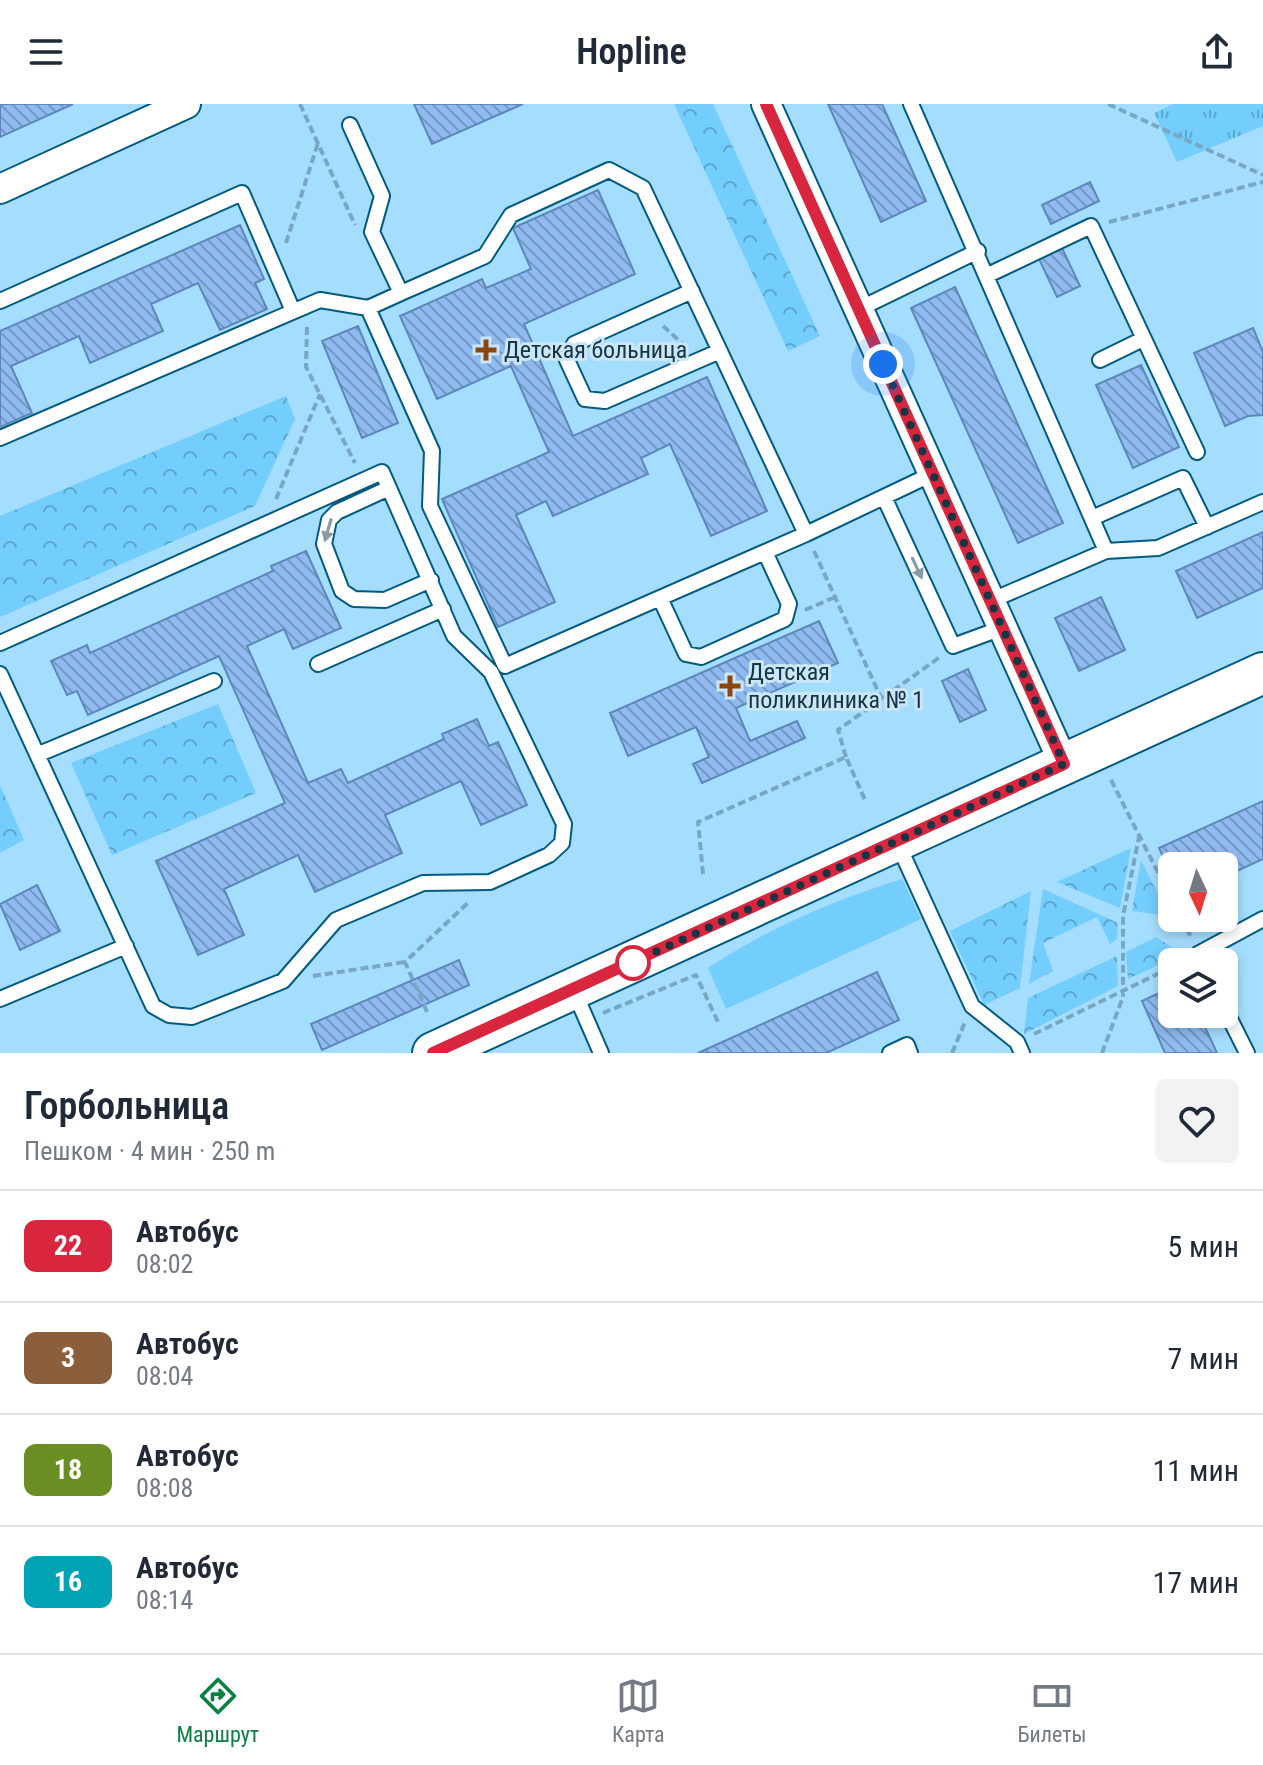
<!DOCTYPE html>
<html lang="ru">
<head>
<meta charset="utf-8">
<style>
	:root { --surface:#fff; --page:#f2f2f3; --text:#1f2937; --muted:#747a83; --line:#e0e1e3; --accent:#0b8043 }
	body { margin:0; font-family:"Roboto Condensed",sans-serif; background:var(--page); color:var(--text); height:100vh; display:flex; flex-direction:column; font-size:30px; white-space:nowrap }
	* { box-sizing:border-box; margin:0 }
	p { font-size:26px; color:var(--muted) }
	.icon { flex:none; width:44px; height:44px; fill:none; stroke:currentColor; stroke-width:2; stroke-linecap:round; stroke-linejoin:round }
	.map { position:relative; height:949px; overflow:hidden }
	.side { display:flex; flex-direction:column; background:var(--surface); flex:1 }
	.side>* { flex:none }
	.badge { padding:0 16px; border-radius:12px; font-size:28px; line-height:52px }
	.needle { width:52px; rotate:176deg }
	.tools { position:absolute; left:1158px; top:748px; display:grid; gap:16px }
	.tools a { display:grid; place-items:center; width:80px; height:80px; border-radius:12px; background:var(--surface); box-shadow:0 4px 12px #0003; font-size:40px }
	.you { position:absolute; width:40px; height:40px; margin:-20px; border:6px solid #fff; border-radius:50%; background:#1a73e8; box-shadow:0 0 0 12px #1a73e833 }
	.map>.badge { position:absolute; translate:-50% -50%; box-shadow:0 0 0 4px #fff }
	.round { display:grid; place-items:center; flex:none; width:84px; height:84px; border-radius:12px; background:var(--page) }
	.summary { display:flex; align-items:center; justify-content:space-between; height:136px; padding:0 24px }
	h1 { font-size:38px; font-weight:600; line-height:60px }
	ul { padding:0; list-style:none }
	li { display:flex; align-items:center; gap:24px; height:112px; padding:0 24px; border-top:2px solid var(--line) }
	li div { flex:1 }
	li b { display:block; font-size:30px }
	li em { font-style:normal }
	li .badge { min-width:88px; font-weight:700; text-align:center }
	header { display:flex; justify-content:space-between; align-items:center; height:104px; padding:0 24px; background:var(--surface); font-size:36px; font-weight:600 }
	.dock { display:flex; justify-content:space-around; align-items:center; height:112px; border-top:2px solid var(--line); background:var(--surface); font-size:22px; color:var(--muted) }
	.dock a { display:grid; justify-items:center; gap:4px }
	.dock .on { color:var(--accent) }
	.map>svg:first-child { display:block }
	.grass { fill:#73cdfd }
	.forest { fill:url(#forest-crowns) }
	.park { fill:url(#park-tufts) }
	.building { fill:url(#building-back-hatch); stroke:#5d87bb; stroke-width:2 }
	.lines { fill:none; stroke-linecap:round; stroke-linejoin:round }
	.lane-casing { stroke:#025b7f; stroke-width:18 }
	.street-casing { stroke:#025b7f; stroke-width:32 }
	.secondary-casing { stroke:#025b7f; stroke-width:44 }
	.path { stroke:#78a7c3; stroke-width:4; stroke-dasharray:8 4; stroke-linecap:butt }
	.lane { stroke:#fff; stroke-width:14 }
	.street { stroke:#fff; stroke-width:28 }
	.secondary { stroke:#fff; stroke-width:40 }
	.oneway { fill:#8a9aa2 }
	.line-casing { stroke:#fff; stroke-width:18 }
	.line { stroke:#d7263d; stroke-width:12 }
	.walk { stroke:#163444; stroke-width:8; stroke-dasharray:0 14.4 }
	.poi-dot { fill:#884712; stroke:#cbe6f7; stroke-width:3 }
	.stop-dot { fill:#fff; stroke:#d7263d; stroke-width:4 }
	.labels { text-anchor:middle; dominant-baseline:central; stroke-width:6; stroke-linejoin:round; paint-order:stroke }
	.poi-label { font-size:24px; fill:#163444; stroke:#cbe6f7; text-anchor:start }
</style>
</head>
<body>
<header><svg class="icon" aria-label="menu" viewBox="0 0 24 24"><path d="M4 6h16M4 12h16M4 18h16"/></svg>Hopline<svg class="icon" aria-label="share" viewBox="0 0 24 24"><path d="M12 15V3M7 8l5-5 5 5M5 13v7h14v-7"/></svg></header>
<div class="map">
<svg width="1263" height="949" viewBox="0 0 1263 949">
	<defs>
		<pattern id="forest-crowns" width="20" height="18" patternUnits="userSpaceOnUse" patternTransform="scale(2)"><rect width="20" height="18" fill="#73cdfd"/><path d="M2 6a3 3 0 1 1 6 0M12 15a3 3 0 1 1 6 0" fill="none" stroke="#5da7ce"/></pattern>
		<pattern id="park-tufts" width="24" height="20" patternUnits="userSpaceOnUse" patternTransform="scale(2)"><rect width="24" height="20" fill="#73cdfd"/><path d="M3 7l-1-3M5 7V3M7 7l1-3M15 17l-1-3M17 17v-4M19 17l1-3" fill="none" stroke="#5da7ce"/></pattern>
		<pattern id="building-back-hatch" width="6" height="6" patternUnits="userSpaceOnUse" patternTransform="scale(2)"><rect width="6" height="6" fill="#8fbbf1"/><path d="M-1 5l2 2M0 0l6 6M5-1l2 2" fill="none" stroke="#7499c5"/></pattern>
	</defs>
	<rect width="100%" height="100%" fill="#a5ddfe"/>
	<!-- grass -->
	<path class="grass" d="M 902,775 L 921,815 L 726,905 L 708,864 C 769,824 832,797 902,775 Z"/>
	<!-- forest -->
	<path class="forest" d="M 674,0 L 713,0 L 820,232 L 788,247 Z
		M 286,292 L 295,315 L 255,402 L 0,513 L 0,412 Z
		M 218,600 L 256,689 L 112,751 L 71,659 Z
		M 0,681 L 24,736 L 0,749 Z
		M 1131,744 L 1120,804 L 1057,778 Z
		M 1141,756 L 1169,812 L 1132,807 Z
		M 1043,785 L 1118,819 L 1117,835 L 1110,840 L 1097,813 L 1043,839 L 1053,867 L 1029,880 Z
		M 1031,787 L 1020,884 L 984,901 L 950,827 Z
		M 1156,833 L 1182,850 L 1128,875 L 1126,848 Z
		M 1117,852 L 1118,882 L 1024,930 L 1028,894 Z"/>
	<!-- park -->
	<path class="park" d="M 1173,0 L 1263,0 L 1263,22 L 1177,58 L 1154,9 Z"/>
	<!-- building -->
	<path class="building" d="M 0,0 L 73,0 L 0,33 Z
		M 414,0 L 523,0 L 432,40 Z
		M 828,0 L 882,0 L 926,97 L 881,118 Z
		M 1090,78 L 1099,97 L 1051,120 L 1042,101 Z
		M 598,86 L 635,170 L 524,220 L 573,332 L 707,273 L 767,407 L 711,432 L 670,340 L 641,354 L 648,370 L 553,412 L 546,397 L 516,411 L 555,498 L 498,523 L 442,395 L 549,348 L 511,262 L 437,295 L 400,212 L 482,175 L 486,184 L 531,165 L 513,124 Z
		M 240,121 L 264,175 L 255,179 L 267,205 L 220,226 L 198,179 L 151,200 L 163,227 L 90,259 L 79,232 L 11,262 L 32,309 L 0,323 L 0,227 Z
		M 1062,144 L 1080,182 L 1057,193 L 1039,155 Z
		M 955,183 L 1063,419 L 1018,439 L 911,204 Z
		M 358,222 L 398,319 L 362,334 L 322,237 Z
		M 1253,224 L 1263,248 L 1263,311 L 1248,312 L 1225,322 L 1194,249 Z
		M 1141,261 L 1179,343 L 1133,364 L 1096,281 Z
		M 1263,428 L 1263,484 L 1197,514 L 1176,467 Z
		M 306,447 L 341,524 L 293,545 L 284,525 L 247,542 L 308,679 L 341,665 L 348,679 L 444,635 L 442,630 L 477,615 L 489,642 L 498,638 L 527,701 L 481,721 L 461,677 L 385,711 L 402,749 L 315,788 L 298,751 L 224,785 L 244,831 L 198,851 L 156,757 L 285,699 L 219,552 L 88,611 L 77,587 L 67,591 L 51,557 L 87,541 L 90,549 L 273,467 L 271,462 Z
		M 1101,493 L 1125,546 L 1079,567 L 1055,514 Z
		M 819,517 L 838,559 L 736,604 L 750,637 L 797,617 L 805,634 L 702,679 L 693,660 L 709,653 L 696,623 L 628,652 L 610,609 Z
		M 968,565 L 986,606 L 960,618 L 942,577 Z
		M 1263,697 L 1263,755 L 1224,773 L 1224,762 L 1172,762 L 1172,772 L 1159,744 Z
		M 37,781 L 60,827 L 20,846 L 0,800 Z
		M 459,856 L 469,881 L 322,946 L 311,920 Z
		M 877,868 L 899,916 L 826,949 L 698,949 Z
		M 1172,883 L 1172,910 L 1199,910 L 1217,949 L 1165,949 L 1142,897 Z"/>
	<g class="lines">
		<!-- lane casing -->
		<g class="lane-casing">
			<path id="lane" d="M 911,0 L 1106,447
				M 350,21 L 382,92 L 372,128 L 401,189
				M 988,171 L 1091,122 L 1197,348
				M 692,187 L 574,240 L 567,256 L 585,295 L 605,297 L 720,247
				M 0,197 L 242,89 L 293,207
				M 368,204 L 432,347 L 430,402 L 505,562 L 806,430
				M 859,205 L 978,147
				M 1100,256 L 1143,235
				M 0,334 L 320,196 L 368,204 L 401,189 L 485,152 L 511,111 L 609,66 L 643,84 L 806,430 L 930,371
				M 389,384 L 337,408 L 329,416 L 324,440 L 342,487 L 354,495 L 385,496 L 431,476
				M 884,393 L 953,542 L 1002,524
				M 1092,414 L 1183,374 L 1207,423
				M 660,494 L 686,550 L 701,553 L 785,515 L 789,500 L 765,448
				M 990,497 L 1106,447 L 1158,444 L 1263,398
				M 0,539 L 382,368 L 454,532 L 491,568 L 564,720 L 562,739 L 549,751 L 490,778 L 423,779 L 336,816 L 283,877 L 192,913 L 169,911 L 153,902 L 0,570
				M 318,560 L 443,505
				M 39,650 L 214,577
				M 897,738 L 972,902 L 1017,938 L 1022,949
				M 1202,858 L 1198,850 L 1263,815
				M 574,887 L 601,949
				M 0,895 L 126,842
				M 1224,903 L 1247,949
				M 890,949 L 907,941 L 910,949"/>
		</g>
		<!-- street casing -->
		<g class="street-casing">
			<path id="street" d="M 766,0 L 1064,660
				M 0,85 L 186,0"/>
		</g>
		<!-- secondary casing -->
		<g class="secondary-casing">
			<path id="secondary" d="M 433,949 L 1263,569"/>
		</g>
		<!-- path -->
		<path class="path" d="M 300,0 L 355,121
			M 1108,0 L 1263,71
			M 1109,118 L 1263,78
			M 286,139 L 318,39
			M 663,222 L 686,243
			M 307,223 L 306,263 L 355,359
			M 276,395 L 320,290
			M 814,447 L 882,596
			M 805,506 L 835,493
			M 846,653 L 838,626 L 940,553
			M 1111,676 L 1172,796
			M 703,770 L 698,718 L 846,653 L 865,696
			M 1181,814 L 1191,833
			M 313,872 L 405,858
			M 427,908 L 405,858 L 470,797
			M 603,909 L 696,871 L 719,920
			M 1034,930 L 1172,863
			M 952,949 L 965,918
			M 1102,949 L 1123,893 L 1123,812 L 1139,733"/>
		<!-- lane -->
		<use href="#lane" class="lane"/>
		<!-- street -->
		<use href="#street" class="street"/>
		<!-- secondary -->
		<use href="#secondary" class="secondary"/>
	</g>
	<!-- one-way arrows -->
	<defs><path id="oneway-solid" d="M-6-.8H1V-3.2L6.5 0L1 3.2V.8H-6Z" transform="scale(2)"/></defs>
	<g class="oneway">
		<use href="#oneway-solid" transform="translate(328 426) rotate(106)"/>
		<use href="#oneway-solid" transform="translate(917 464) rotate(65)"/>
	</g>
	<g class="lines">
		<!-- line casing -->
		<g class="line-casing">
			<path id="line" d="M 433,949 L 1064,660 L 766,0"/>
		</g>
		<!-- line -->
		<use href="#line" class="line"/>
		<!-- walk -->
		<path class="walk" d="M 633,859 L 625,862 L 1064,660 L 883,260"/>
	</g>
	<!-- markers -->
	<g class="poi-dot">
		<path d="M482 234h8v8h8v8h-8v8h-8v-8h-8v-8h8z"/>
		<path d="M726 570h8v8h8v8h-8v8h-8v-8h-8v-8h8z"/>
	</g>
	<circle class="stop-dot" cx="633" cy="859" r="16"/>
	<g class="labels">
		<!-- poi labels -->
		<g class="poi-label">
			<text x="504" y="246">Детская больница</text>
			<text x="748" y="568">Детская<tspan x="748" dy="28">поликлиника № 1</tspan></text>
		</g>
	</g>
</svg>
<div class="tools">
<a><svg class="needle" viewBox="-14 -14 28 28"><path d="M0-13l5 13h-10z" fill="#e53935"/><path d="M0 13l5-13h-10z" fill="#747a83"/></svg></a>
<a><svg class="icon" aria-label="layers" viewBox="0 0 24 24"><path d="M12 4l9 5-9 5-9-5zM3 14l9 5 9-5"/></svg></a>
</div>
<div class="you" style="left:883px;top:260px"></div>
</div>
<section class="side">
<div class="summary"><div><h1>Горбольница</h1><p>Пешком · 4 мин · 250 m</p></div><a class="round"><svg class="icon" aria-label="heart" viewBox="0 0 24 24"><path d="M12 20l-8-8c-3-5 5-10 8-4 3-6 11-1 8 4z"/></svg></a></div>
<ul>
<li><span class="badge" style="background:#d7263d;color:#fff">22</span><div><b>Автобус</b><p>08:02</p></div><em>5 мин</em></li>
<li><span class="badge" style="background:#8b5e3c;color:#fff">3</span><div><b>Автобус</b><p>08:04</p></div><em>7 мин</em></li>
<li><span class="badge" style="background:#6b8e23;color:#fff">18</span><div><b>Автобус</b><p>08:08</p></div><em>11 мин</em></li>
<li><span class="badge" style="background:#00a3b4;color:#fff">16</span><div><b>Автобус</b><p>08:14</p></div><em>17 мин</em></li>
</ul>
</section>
<nav class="dock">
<a class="on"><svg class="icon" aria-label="directions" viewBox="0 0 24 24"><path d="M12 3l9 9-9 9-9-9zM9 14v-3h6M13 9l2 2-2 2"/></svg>Маршрут</a>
<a><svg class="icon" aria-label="map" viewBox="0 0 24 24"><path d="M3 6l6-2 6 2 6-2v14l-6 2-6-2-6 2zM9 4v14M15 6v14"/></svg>Карта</a>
<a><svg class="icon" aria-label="tickets" viewBox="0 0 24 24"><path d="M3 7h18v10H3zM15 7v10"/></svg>Билеты</a>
</nav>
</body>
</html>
